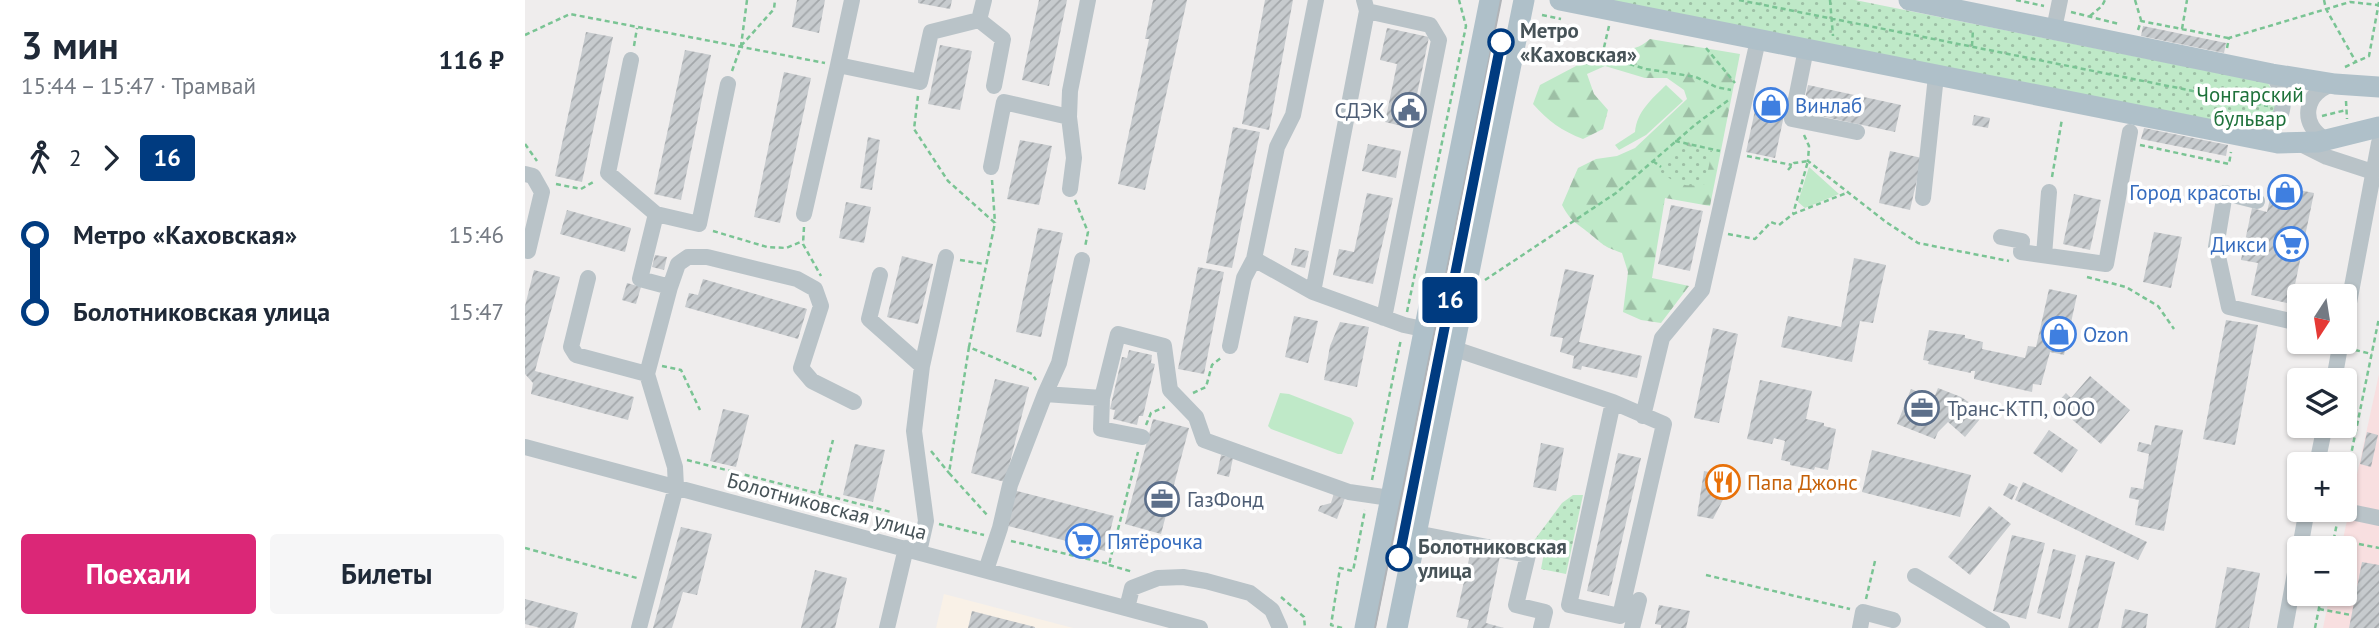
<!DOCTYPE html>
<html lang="ru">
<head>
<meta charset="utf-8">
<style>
	:root { --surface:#fff; --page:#f6f6f7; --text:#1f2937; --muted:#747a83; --accent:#db2777 }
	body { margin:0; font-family:"PT Sans",sans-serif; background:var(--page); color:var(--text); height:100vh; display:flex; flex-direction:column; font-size:26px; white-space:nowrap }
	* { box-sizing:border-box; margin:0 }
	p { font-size:23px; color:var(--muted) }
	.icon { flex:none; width:38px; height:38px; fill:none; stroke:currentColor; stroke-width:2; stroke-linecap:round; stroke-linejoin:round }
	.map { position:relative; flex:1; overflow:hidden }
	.sheet { display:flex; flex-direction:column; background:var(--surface); width:525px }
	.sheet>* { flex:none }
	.badge { padding:0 14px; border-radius:5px; font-size:24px; line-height:46px }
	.needle { width:46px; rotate:192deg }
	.tools { position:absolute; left:1762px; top:284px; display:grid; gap:14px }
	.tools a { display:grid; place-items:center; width:70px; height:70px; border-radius:7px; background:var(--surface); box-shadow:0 2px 5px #0004; font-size:35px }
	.map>.badge { position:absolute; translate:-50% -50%; box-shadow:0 0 0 4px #fff }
	.legs { display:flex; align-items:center; gap:10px; height:77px; padding:0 21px; font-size:23px }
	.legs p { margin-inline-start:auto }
	.headline { display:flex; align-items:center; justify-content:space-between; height:119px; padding:0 21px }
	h1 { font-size:38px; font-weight:800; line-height:52px }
	.cta { display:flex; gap:14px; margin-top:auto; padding:14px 21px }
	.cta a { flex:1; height:80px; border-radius:7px; background:var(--accent); color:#fff; font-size:28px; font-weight:800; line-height:80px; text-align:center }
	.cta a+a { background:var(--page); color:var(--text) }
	ul { padding:0 21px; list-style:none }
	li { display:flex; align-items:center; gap:24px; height:77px; font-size:26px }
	li i { display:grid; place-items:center; width:10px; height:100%; margin:0 9px; background:currentColor }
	li i::after { content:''; width:18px; height:18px; margin:-9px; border:5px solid; border-radius:50%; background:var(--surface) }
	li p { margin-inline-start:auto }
	li:first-child i { background:linear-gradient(#0000 50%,currentColor 0) }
	li:last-child i { background:linear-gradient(currentColor 50%,#0000 0) }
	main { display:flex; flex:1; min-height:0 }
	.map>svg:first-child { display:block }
	.commercial { fill:#f9f1e7 }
	.medical { fill:#f8dfe0 }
	.grass { fill:#bfe9c8 }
	.forest { fill:url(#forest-firs) }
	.park { fill:url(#park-dots) }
	.building { fill:url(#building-hatch) }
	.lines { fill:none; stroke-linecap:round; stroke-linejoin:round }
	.path { stroke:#7ac494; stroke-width:2.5; stroke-dasharray:5 3.5; stroke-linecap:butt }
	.minor { stroke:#b9c3c8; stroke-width:16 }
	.major { stroke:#afc0c9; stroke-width:21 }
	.tram { stroke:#b0b3b7; stroke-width:2 }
	.line-1-casing { stroke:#fff; stroke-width:16 }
	.line-1 { stroke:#003b80; stroke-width:10 }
	.stop-1-dot { fill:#fff; stroke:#003b80; stroke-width:3.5 }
	.labels { text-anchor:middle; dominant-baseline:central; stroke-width:7; stroke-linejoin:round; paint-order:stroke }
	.stop-label { font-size:21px; font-weight:bold; fill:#475358; stroke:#fff; text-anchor:start }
	.park-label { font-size:21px; fill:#1f723b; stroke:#fff }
	.shop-label { font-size:21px; fill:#366cbe; stroke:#fff; text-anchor:start }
	.service-label { font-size:21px; fill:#4e5e75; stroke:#fff; text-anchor:start }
	.food-label { font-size:21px; fill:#c56008; stroke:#fff; text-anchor:start }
	.street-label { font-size:21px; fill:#475358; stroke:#fff }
</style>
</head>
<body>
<main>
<section class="sheet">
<div class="headline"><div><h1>3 мин</h1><p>15:44 – 15:47 · Трамвай</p></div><b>116 ₽</b></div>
<div class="legs"><svg class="icon" aria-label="walk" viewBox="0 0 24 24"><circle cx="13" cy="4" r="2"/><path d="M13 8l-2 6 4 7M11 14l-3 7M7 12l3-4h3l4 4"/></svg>2<svg class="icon" aria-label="forward" viewBox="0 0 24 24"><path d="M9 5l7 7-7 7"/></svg><b class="badge" style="background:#003b80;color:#fff">16</b></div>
<ul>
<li><i style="color:#003b80"></i><b>Метро «Каховская»</b><p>15:46</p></li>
<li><i style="color:#003b80"></i><b>Болотниковская улица</b><p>15:47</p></li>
</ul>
<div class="cta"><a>Поехали</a><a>Билеты</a></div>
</section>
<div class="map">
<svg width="1854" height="628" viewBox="0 0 1854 628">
	<defs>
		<pattern id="forest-firs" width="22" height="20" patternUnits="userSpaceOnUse" patternTransform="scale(1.75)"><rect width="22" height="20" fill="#bfe9c8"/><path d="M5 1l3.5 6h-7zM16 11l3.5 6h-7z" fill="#9dbfa5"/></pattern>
		<pattern id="park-dots" width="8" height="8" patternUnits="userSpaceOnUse" patternTransform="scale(1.75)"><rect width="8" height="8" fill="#bfe9c8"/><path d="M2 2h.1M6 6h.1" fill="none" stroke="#9dbfa5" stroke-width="1.8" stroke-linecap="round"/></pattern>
		<pattern id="building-hatch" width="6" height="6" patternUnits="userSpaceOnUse" patternTransform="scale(1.75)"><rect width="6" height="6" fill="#c7cbce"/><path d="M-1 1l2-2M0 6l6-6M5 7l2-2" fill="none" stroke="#a3a7aa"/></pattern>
	</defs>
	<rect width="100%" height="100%" fill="#efeded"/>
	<!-- commercial -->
	<path class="commercial" d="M 419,594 L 548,628 L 411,628 Z"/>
	<!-- medical -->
	<path class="medical" d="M 1854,374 L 1854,628 L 1798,628 L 1805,593 L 1820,593 L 1820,548 L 1816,548 Z"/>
	<!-- grass -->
	<path class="grass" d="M 1141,85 L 1158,101 L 1121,135 L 1094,150 L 1090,145 L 1110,132 C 1112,111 1127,99 1141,85 Z
		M 1284,167 L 1314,194 L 1280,208 L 1273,202 Z
		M 755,393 L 764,394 L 826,418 L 829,423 L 817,454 L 813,454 L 746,429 L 743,426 Z"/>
	<!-- forest -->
	<path class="forest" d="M 1125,39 L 1215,54 L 1185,206 L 1140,198 L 1127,278 L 1164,286 L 1136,323 L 1116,320 L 1098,312 L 1103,272 L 1097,253 C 1077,246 1079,245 1064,233 C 1049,221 1047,223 1037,205 L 1053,168 L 1071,159 L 1092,156 L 1110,148 L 1162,99 L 1159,90 L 1142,78 L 1120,78 L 1080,66 L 1062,74 L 1069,94 L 1083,110 L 1078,129 L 1058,139 C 1037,131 1023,121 1008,104 L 1015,85 L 1051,66 L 1064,50 C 1088,47 1107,56 1125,39 Z"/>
	<!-- park -->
	<path class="park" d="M 1066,0 L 1330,0 L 1743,83 L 1753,101 L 1749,122 L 1732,135 Z
		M 1158,145 L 1187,151 L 1180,184 C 1158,188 1151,184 1133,170 Z
		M 1048,495 L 1058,495 L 1041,574 L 1016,569 L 1019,553 L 1002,550 L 1037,503 Z"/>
	<!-- building -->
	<path class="building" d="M 272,0 L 300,0 L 294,33 L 267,27 Z
		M 393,0 L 427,0 L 425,9 L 393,3 Z
		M 514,0 L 542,0 L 524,86 L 497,80 Z
		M 628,0 L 662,0 L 620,190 L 593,184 L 624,39 L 620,39 Z
		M 740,0 L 768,0 L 744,130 L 717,124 Z
		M 1618,26 L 1701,43 L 1699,53 L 1616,36 Z
		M 862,28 L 904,37 L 885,128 L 860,122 L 872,64 L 855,60 Z
		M 61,32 L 88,37 L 57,182 L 30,176 Z
		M 415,45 L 447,51 L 435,110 L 403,104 Z
		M 160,50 L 186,55 L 156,200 L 129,194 Z
		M 259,72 L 286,78 L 255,223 L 229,217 Z
		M 1283,85 L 1376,105 L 1370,132 L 1277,112 Z
		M 1232,101 L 1261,106 L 1250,158 L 1221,152 Z
		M 1449,115 L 1465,118 L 1463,128 L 1447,125 Z
		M 708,127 L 735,132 L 707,268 L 681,263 Z
		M 1619,128 L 1703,145 L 1701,156 L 1616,139 Z
		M 343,137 L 355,140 L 347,190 L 335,188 Z
		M 495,140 L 527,146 L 514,205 L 482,199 Z
		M 843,144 L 876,151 L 871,178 L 837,171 Z
		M 1365,151 L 1397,158 L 1385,210 L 1354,203 Z
		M 1748,185 L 1789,193 L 1766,304 L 1726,295 L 1733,263 L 1716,260 L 1727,208 L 1742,212 Z
		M 842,193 L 868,198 L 848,284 L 808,275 L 814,249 L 829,252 Z
		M 1549,194 L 1576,200 L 1565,250 L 1538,244 Z
		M 321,202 L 346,207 L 339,243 L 314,238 Z
		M 1146,205 L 1178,211 L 1165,271 L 1133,264 Z
		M 42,210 L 106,228 L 100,252 L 35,234 Z
		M 513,228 L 538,233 L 516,337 L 491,332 Z
		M 1629,232 L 1657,237 L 1646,288 L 1618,282 Z
		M 770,248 L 784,251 L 780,268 L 766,265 Z
		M 130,255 L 142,257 L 139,270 L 127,267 Z
		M 377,256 L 408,264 L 393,324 L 362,317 Z
		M 1329,258 L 1361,265 L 1348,323 L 1335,321 L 1327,362 L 1256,347 L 1263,316 L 1316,327 Z
		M 673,267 L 699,272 L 679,374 L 653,369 Z
		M 1040,269 L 1069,275 L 1054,342 L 1117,356 L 1112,378 L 1057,366 L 1056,370 L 1047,368 L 1049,356 L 1035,352 L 1038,338 L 1025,336 Z
		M 9,270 L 35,277 L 10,371 L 109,397 L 103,420 L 6,394 L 8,383 L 0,374 L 0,306 Z
		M 178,279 L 282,309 L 273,339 L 160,307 L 164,293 L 173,295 Z
		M 102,283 L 116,287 L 111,304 L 97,300 Z
		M 1524,289 L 1552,295 L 1539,355 L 1525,352 L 1516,385 L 1508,384 L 1507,392 L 1449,379 L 1450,371 L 1446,371 L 1446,373 L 1403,364 L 1404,361 L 1398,360 L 1404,330 L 1440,335 L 1440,338 L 1458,342 L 1457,349 L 1500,358 L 1503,346 L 1511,347 Z
		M 769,316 L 793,321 L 783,363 L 760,357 Z
		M 1701,320 L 1733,325 L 1710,445 L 1678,439 Z
		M 815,322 L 844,327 L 832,387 L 799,380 L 805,346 Z
		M 1188,328 L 1213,334 L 1194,423 L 1169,418 Z
		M 604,350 L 627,355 L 626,363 L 630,364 L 618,416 L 614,416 L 612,425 L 588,419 L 590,410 L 585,409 L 597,357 L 602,358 Z
		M 1565,376 L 1605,410 L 1576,444 L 1530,405 L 1541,393 L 1546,398 Z
		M 470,379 L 504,387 L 480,482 L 446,473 Z
		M 1235,380 L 1287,391 L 1281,419 L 1299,423 L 1299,426 L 1311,429 L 1303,470 L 1290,467 L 1289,470 L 1265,465 L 1265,462 L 1256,460 L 1260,441 L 1249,438 L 1247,444 L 1222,439 Z
		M 1413,388 L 1436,397 L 1460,413 L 1440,437 L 1423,422 L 1413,432 L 1410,439 L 1372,424 L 1386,389 L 1409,398 Z
		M 198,409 L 224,415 L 211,467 L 185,461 Z
		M 628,419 L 664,428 L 636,534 L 600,524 Z
		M 1630,425 L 1658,430 L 1639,531 L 1610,525 L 1614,500 L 1604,498 L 1606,487 L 1618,489 L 1624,454 L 1612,451 L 1614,442 L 1626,445 Z
		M 1524,430 L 1553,450 L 1537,473 L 1508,453 Z
		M 1842,432 L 1853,435 L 1846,467 L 1835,464 Z
		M 1016,443 L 1039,448 L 1031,491 L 1008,487 Z
		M 330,444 L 360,450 L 348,502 L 318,495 Z
		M 1347,450 L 1446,475 L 1435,517 L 1337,492 Z
		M 1093,453 L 1116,458 L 1084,596 L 1062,591 Z
		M 696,455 L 708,458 L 704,477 L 692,474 Z
		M 1179,471 L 1204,476 L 1202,492 L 1188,519 L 1172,516 Z
		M 1498,482 L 1622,542 L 1613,560 L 1490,500 Z
		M 1484,483 L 1493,487 L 1487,500 L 1478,495 Z
		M 488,490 L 589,516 L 580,551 L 479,525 Z
		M 809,493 L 820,498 L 812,519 L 793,511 L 795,506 L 806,503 Z
		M 1464,506 L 1486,524 L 1445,575 L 1423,557 Z
		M 156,527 L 187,534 L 172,595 L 158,592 L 147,628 L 128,628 Z
		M 1487,535 L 1520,543 L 1501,619 L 1468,611 Z
		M 1528,549 L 1551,555 L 1535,619 L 1512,613 Z
		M 946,550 L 975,556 L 961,623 L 979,628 L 942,628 L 944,620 L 931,617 Z
		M 1561,555 L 1590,562 L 1573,628 L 1543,628 Z
		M 1837,562 L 1854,565 L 1854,628 L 1824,628 Z
		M 1702,567 L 1735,573 L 1724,628 L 1690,628 Z
		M 290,570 L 322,578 L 310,628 L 276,628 Z
		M 0,599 L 53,613 L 49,628 L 15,628 L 0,624 Z
		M 1134,605 L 1165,611 L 1161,628 L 1136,628 L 1136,625 L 1130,624 Z
		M 1600,609 L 1623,614 L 1621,628 L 1596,628 Z
		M 447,611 L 510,627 L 510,628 L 443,628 Z"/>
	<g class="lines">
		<!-- path -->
		<path class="path" d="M 1214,0 L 1743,106
			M 1305,0 L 1308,36
			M 1491,0 L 1519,6
			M 1610,0 L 1616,20
			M 1799,0 L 1801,9 L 1831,62
			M 1546,12 L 1594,24
			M 1017,15 L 1036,19
			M 1565,16 L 1577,6 L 1580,0
			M 1084,26 L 1077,56 L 1121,69 L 1171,77 L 1191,87 L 1206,90
			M 1657,29 L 1662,0
			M 1613,30 L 1616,21 L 1703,38
			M 0,35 L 45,14 L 300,63
			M 109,46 L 112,28
			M 216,46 L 249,9 L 250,0
			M 1447,46 L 1448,29
			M 1181,48 L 1210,83
			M 1702,48 L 1704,38 L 1825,2 L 1853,5
			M 1820,67 L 1844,56 L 1854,2
			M 207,71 L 216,46 L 222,0
			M 1234,95 L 1258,100
			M 393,96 L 389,129 L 423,181 L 470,223 L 444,347 L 507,374 L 511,380
			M 1821,101 L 1822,119
			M 1797,116 L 1821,110
			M 1279,135 L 1284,146 L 1283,161 L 1361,222 L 1393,243 L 1484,261
			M 1150,141 L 1195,151
			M 0,144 L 12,161
			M 1615,145 L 1704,164 L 1706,152
			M 1222,156 L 1267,165
			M 1128,161 L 1136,167
			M 1263,170 L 1269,163 L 1283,161 L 1268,214
			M 1527,177 L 1537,119
			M 467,180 L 470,223
			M 31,184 L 56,189 L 70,181
			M 550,200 L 563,232 L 560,247
			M 279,227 L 278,244 L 296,276
			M 188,231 L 242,247 L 261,248 L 278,241
			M 1203,234 L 1230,239 L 1246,222 L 1254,225 L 1268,214 L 1324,192
			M 435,260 L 459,264
			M 1562,277 L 1601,287 L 1633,306 L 1649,329
			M 960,280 L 1091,193 L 1171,124 L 1205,99
			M 882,312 L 941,26 L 934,0
			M 444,347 L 424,473 L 463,516
			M 1830,350 L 1847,354
			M 137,366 L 156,370 L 175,410
			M 668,393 L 681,387 L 687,365 L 697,357
			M 621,425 L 626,413 L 640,407
			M 406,451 L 424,473
			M 162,460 L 366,512
			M 847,480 L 876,339
			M 1820,484 L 1854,318
			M 290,510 L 308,440
			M 414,524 L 459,535
			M 1809,539 L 1854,548
			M 486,541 L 584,564 L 613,452
			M 0,548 L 112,578
			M 1807,548 L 1812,523
			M 584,565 L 608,572
			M 1181,575 L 1325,609
			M 756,597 L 779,617 L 780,628
			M 1341,599 L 1350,561
			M 1794,609 L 1826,615
			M 817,628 L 806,625 L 815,568 L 828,571 L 840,510
			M 1790,628 L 1797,593"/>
		<!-- minor -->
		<path class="minor" d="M 327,0 L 313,65 L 395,82 L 406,32 L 454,20
			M 459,0 L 454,20 L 478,39 L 469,86
			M 839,0 L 842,11 L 788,292 L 879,325 L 898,329
			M 842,11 L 905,25 L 914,40 L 859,318
			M 1529,29 L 1535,0
			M 1281,49 L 1267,119 L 1332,132
			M 106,60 L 83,173 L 131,214 L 174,224 L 203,84
			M 1735,139 C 1760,124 1765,97 1747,74
			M 1802,140 C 1773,126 1779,90 1810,84
			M 1776,144 L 1802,157 L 1848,172
			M 466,167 L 479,102 L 544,117
			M 0,174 L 8,176 L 17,192 L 3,251 L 0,250
			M 545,189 L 549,158 L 544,117 L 545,91 L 563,0
			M 1398,198 L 1411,76
			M 1732,201 L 1700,193 L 1691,247 L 1704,307 L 1774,323
			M 279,214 L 313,65
			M 1476,237 L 1497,241 L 1496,252 L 1581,264 L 1605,132
			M 1519,255 L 1524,192
			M 729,259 L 788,292
			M 355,275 L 344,319 L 397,366 L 389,431 L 401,521 L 394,552
			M 63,278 L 46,347 L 51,355 L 122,374
			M 145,287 L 153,264 L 163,257 L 182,257 L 272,279 L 290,289 L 296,306 L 276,368 L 287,381 L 329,402
			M 1820,324 L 1854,143
			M 705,346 L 719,278 L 729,259 L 752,147 L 768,115 L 791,0
			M 930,349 L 1088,402 L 1139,424 L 1095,616 L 1044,605 L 1088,402
			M 397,366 L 421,257
			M 1809,380 L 1816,341
			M 520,394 L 534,363 L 557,260
			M 577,398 L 576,429 L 617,437
			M 1118,416 L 1137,338 L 1177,290 L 1233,40
			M 0,447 L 675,628
			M 1792,464 L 1800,425
			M 1811,509 L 1854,518
			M 891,533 L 1003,555 L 991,605 L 1020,612 L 1016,628
			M 1775,548 L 1782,509
			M 461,570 L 475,528 L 485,485 L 520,394 L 577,398 L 593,334 L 639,346 L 645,390 L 671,417 L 679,440 L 824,492 L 865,498
			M 1390,576 L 1477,628
			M 602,608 L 607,588 L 633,578 L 658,577 L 681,581 L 725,593 L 747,610 L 755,628
			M 114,628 L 151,487 L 150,467 L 122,374 L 145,287 L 115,279 L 131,214
			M 362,628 L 381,548
			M 1107,628 L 1114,600
			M 1335,628 L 1338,612 L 1368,620
			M 1760,628 L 1774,551"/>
		<!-- major -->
		<path class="major" d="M 1035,0 L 1753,143 L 1793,142 L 1854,127
			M 1384,0 L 1747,74 L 1810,84 L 1854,87
			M 840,628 L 965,0
			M 872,628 L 999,0"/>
		<!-- tram -->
		<path class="tram" d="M 850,628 L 976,0"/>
	</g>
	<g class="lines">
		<!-- line-1 casing -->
		<g class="line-1-casing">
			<path id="line-1" d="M 874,558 L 976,42"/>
		</g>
		<!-- line-1 -->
		<use href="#line-1" class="line-1"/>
	</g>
	<!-- icons -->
	<defs>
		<g id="shop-ring" transform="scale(1.75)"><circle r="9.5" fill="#fff" stroke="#3f7fe0" stroke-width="1.5"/><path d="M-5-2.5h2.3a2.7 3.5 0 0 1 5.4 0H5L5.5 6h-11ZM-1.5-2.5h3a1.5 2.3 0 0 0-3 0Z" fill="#3f7fe0"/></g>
		<g id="civic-ring" transform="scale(1.75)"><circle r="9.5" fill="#fff" stroke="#5c6f8a" stroke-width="1.5"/><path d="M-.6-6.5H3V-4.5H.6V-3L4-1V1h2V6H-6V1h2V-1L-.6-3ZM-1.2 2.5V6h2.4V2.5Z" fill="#5c6f8a"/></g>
		<g id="supermarket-ring" transform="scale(1.75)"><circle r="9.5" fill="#fff" stroke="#3f7fe0" stroke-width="1.5"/><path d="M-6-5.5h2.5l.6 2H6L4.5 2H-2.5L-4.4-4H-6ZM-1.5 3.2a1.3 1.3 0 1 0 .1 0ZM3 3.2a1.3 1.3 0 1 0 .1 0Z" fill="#3f7fe0"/></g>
		<g id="office-ring" transform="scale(1.75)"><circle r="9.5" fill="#fff" stroke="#5c6f8a" stroke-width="1.5"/><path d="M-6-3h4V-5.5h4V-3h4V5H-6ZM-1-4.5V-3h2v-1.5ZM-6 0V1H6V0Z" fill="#5c6f8a"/></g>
		<g id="restaurant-ring" transform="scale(1.75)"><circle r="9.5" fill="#fff" stroke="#e8710a" stroke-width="1.5"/><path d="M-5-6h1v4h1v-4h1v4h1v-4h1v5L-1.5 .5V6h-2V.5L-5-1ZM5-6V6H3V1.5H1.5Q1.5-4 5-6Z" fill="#e8710a"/></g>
	</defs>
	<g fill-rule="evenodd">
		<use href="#shop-ring" x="1246" y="105"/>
		<use href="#civic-ring" x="884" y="110"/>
		<use href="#shop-ring" x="1760" y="192"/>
		<use href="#supermarket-ring" x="1766" y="244"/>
		<use href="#shop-ring" x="1534" y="334"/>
		<use href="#office-ring" x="1397" y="408"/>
		<use href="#restaurant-ring" x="1198" y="482"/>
		<use href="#office-ring" x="637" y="499"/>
		<use href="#supermarket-ring" x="558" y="541"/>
	</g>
	<!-- markers -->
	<g class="stop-1-dot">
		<circle cx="976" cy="42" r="12"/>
		<circle cx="874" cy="558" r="12"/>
	</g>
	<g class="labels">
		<!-- stop labels -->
		<g class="stop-label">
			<text x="995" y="30">Метро<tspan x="995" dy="24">«Каховская»</tspan></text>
			<text x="893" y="546">Болотниковская<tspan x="893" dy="24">улица</tspan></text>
		</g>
		<!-- park labels -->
		<g class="park-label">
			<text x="1725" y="94">Чонгарский<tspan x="1725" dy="24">бульвар</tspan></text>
		</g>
		<!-- shop labels -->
		<g class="shop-label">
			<text x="1270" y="105">Винлаб</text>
			<text x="1736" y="192" text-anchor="end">Город красоты</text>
			<text x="1742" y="244" text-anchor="end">Дикси</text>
			<text x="1558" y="334">Ozon</text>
			<text x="582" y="541">Пятёрочка</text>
		</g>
		<!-- service labels -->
		<g class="service-label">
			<text x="860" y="110" text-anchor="end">СДЭК</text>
			<text x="1422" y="408">Транс-КТП, ООО</text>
			<text x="662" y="499">ГазФонд</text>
		</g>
		<!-- food labels -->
		<g class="food-label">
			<text x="1222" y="482">Папа Джонс</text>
		</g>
		<!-- street labels -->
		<g class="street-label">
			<text transform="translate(302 506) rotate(15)">Болотниковская улица</text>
		</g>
	</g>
</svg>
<div class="tools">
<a><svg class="needle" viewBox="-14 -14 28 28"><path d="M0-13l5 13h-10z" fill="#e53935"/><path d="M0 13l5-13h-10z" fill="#747a83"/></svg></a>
<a><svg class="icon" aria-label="layers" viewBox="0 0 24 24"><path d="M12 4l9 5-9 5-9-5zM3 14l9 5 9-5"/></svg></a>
<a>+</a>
<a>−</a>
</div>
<b class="badge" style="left:925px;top:300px;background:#003b80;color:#fff">16</b>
</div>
</main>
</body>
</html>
